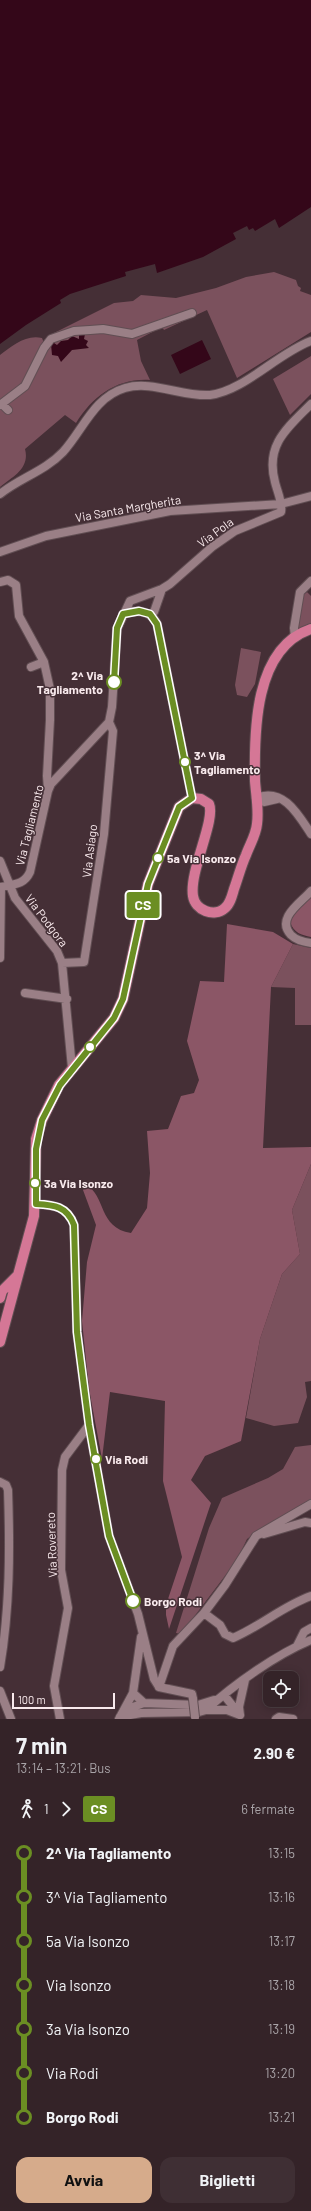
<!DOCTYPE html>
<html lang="it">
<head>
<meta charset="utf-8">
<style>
	:root { --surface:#342328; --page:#3f2f34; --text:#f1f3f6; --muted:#a9a4a8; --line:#4e4045; --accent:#d6ab8b }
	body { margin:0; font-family:Barlow,sans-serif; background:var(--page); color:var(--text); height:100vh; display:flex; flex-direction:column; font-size:15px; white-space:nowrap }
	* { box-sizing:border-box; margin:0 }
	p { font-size:13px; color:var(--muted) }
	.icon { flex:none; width:22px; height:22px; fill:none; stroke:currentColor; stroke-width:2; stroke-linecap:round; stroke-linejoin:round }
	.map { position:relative; height:1719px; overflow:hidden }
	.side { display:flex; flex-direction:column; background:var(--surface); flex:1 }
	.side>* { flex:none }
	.badge { padding:0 8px; border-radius:3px; font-size:14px; line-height:26px }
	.tools { position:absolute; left:263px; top:1671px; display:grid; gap:8px }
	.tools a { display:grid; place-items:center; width:36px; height:36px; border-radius:8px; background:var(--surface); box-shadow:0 2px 10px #0003,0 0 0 1px var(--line); font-size:20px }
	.scale { position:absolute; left:12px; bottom:10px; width:103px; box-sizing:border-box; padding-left:4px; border:2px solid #f9eaed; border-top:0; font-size:11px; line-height:14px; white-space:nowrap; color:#f9eaed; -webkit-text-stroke:3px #452f36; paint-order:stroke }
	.map>.badge { position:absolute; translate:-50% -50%; box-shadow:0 0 0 2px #fff }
	.legs { display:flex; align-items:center; gap:6px; height:44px; padding:0 16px; font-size:13px }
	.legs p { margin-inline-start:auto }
	.head { display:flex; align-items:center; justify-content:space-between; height:68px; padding:0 16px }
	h1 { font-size:22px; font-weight:700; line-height:30px }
	.primary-button { display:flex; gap:8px; margin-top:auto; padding:8px 16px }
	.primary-button a { flex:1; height:46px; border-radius:12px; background:var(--accent); color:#111; font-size:16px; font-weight:700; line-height:46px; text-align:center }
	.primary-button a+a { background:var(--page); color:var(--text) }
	ul { padding:0 16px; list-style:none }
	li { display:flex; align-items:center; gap:14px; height:44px; font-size:15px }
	li i { display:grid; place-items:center; width:6px; height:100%; margin:0 5px; background:currentColor }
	li i::after { content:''; width:10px; height:10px; margin:-5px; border:3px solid; border-radius:50%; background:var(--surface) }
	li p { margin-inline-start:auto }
	li:first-child i { background:linear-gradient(#0000 50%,currentColor 0) }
	li:last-child i { background:linear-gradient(currentColor 50%,#0000 0) }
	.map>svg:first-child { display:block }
	.green { fill:#7b515d }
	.forest { fill:#8b5666 }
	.water { fill:#340719 }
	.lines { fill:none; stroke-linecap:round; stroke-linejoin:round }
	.minor-casing { stroke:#614e53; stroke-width:10 }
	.major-casing { stroke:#614e53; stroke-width:12 }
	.minor { stroke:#9a7f86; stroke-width:8 }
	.major { stroke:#d57796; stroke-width:10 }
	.minor-bridge-casing { stroke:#614e53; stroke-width:10; stroke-linecap:butt }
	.minor-bridge { stroke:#9a7f86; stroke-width:8 }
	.line-1-casing { stroke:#fff; stroke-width:9 }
	.line-1 { stroke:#6b8e23; stroke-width:6 }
	.stop-1-dot { fill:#fff; stroke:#6b8e23; stroke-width:2 }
	.labels { text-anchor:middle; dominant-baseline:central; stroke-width:3; stroke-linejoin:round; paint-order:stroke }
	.street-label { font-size:12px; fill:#f9eaed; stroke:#452f36 }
	.stop-label { font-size:12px; font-weight:bold; fill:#f9eaed; stroke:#452f36; text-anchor:start }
</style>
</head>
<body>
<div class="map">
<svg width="311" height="1719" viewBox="0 0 311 1719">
	<rect width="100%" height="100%" fill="#452f36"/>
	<!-- green -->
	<path class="green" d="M 274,272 L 296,280 L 298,286 L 301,288 L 300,291 L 311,295 L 311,332 L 237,378 L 207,310 L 164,330 L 162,327 L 137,340 L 141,361 L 150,380 C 117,378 93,396 76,423 L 65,415 L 25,449 C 30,468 14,476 0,487 L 0,355 C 12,346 26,334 42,338 L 44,343 L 50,335 L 114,303 L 133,301 L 141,295 L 176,298 L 216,288 L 246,277 Z
		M 311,356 L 311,394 L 290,415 L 273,379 Z
		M 307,592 L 311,596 L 311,624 L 298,630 L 300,597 Z
		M 241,648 L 261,652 L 255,684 L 247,697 L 237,695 L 235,685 Z
		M 293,944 L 311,948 L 311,1025 L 295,1025 L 295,988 L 271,987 Z
		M 311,1164 L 311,1381 L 305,1382 L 307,1397 L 298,1423 L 274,1426 L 246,1418 L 260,1339 L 282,1274 L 300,1254 L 292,1210 Z
		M 311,1445 L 311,1502 L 261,1529 L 247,1539 L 237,1560 L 181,1634 L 176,1633 L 209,1528 L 222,1498 L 268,1478 L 283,1469 L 295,1447 Z"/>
	<!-- forest -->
	<path class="forest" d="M 311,896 L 311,937 C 301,935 294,933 290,922 L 295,911 Z
		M 227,924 L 273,932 L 293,944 L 271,987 L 263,1148 L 311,1147 L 311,1164 L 292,1210 L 300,1254 L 282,1274 L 260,1339 L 241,1441 L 205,1456 L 191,1480 L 211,1503 L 169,1629 L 166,1615 L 166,1605 L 182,1557 L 163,1481 L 165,1401 L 110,1392 L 102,1459 L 89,1389 L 82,1321 L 87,1262 L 96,1225 L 83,1190 L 86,1185 C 106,1195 98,1228 131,1233 L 147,1208 L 150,1173 L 147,1131 L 168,1129 L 181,1096 L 194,1093 L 199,1080 L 187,1041 L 200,981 L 224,982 Z"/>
	<!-- water -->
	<path class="water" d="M 0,0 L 311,0 L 311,207 L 279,228 L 275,219 L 255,231 L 253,228 L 249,230 L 247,226 L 233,233 L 236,239 L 203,257 L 157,273 L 155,264 L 125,272 L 126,276 L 70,294 L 60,300 L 61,303 L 26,325 L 0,344 Z
		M 79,334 L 85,334 L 84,339 L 88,341 L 86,345 L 89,348 L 72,350 L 61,362 L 58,356 L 52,355 L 51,344 L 54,343 L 57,345 L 61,341 L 68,340 L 72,336 L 79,339 Z
		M 202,340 L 211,359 L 180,374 L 171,355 Z"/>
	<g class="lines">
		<!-- minor casing -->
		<g class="minor-casing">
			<path id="minor" d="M 2,404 L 8,410
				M 0,405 L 25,386 L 44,348 L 51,339 L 74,331 L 90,330 L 103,329 L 132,334 L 192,313
				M 0,494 C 20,478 45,471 63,452 C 83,430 94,397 125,388 C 152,380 182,397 210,395 C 244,391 278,353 311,341
				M 0,552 L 46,536 L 170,511 L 281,504 L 311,496
				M 0,582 L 8,580 L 16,585 L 19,616 L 44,662 L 50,689 L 50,720 L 47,776 L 48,790
				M 123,614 C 136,609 151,610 157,624 L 192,798
				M 150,614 L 154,612 L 162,589
				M 295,637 L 294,628 L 300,592 L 311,581
				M 31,667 L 44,662
				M 256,798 C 283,787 298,814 311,834
				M 256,798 L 264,802 L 277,799
				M 0,861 L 15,898 L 57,951 L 62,963 L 72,1068
				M 311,891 C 302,902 275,918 291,935 C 296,940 303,942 311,943
				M 0,958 L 1,887 C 14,884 24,885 30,872 L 48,791 L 51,784 L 109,722 L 112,707 L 117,629 L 130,601 L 162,589 L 170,584 L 212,547 L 235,531 L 281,512 C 283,503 277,491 275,482 C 265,445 287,428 311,404
				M 62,963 L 84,962 L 104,834 L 113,731 L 109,722
				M 25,993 L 67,999
				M 36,1204 C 54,1205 67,1206 74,1225 L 77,1332 L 89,1425 L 109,1536 L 138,1614 L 154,1679 L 159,1687
				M 0,1482 L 6,1485 L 8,1490 C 10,1549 10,1608 0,1667
				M 264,1534 L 305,1522 L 311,1523
				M 204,1613 L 220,1625 L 225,1634 L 233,1638 C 261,1626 283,1606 311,1596
				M 297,1646 L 304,1632 L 311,1628
				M 159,1687 L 173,1646 L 204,1613 L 225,1585 L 256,1536 L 311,1504
				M 159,1687 L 192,1694 L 193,1699
				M 0,1691 L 11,1719
				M 133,1693 L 144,1703 L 198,1705 L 214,1700
				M 224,1695 L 240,1715
				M 206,1710 L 227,1710 L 240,1715
				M 240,1715 L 239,1707 L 245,1680
				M 122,1716 L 133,1707 L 144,1703
				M 120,1717 L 141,1713 L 199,1712 L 206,1710 C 233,1685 277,1654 311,1640
				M 60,1719 L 54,1686 L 68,1608 L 61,1570 L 62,1470 L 65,1457 L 89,1425
				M 119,1719 L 133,1693 L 141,1637
				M 276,1719 L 279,1717 L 293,1719"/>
		</g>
		<!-- major casing -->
		<g class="major-casing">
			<path id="major" d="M 0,1298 L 2,1291 L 17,1276
				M 0,1342 L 34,1216 L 36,1139 L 42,1120 L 59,1085 L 114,1018 L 123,999 L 148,884 L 179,807 L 192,798 L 201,799 L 209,804 C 216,820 189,871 193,896 C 195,910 214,918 225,908 C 230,904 232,896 234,889 C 238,878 241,866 246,855 C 250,844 256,835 257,824 C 259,810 256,795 255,781 C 254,732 254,648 311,629"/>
		</g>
		<!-- minor -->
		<use href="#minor" class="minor"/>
		<!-- major -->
		<use href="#major" class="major"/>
		<!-- minor-bridge casing -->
		<g class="minor-bridge-casing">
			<path id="minor-bridge" d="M 193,1699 L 195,1717"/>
		</g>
		<!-- minor-bridge -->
		<use href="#minor-bridge" class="minor-bridge"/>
	</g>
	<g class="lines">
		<!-- line-1 casing -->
		<g class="line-1-casing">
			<path id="line-1" d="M 114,682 L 117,628 L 123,614 L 139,611 L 150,614 L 157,624 L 192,798 L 179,807 L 148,884 L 123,999 L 114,1018 L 60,1085 L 42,1120 L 36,1149 L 36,1204 C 54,1205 67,1206 74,1225 L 77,1332 L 89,1425 L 109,1536 L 133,1601"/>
		</g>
		<!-- line-1 -->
		<use href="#line-1" class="line-1"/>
	</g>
	<!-- markers -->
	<g class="stop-1-dot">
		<circle cx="114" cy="682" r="7"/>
		<circle cx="185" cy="762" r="5"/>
		<circle cx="158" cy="858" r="5"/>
		<circle cx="90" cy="1047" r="5"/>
		<circle cx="35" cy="1183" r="5"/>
		<circle cx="96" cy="1459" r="5"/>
		<circle cx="133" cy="1601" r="7"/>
	</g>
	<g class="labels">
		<!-- street labels -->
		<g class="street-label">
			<text transform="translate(128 508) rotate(-10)">Via Santa Margherita</text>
			<text transform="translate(215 532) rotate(-36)">Via Pola</text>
			<text transform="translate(29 825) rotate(-76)">Via Tagliamento</text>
			<text transform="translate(89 851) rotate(-83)">Via Asiago</text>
			<text transform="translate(47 920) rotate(53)">Via Podgora</text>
			<text transform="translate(51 1545) rotate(-92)">Via Rovereto</text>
		</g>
		<!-- stop labels -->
		<g class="stop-label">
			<text x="103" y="675" text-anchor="end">2^ Via<tspan x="103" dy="14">Tagliamento</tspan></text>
			<text x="194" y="755">3^ Via<tspan x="194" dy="14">Tagliamento</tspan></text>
			<text x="167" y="858">5a Via Isonzo</text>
			<text x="44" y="1183">3a Via Isonzo</text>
			<text x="105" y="1459">Via Rodi</text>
			<text x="144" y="1601">Borgo Rodi</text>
		</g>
	</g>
</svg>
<div class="tools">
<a><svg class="icon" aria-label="locate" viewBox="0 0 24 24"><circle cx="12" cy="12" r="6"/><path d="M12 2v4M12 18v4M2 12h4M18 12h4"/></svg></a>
</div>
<div class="scale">100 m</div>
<b class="badge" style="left:143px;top:905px;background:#6b8e23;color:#fff">CS</b>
</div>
<section class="side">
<div class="head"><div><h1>7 min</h1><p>13:14 – 13:21 · Bus</p></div><b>2.90 €</b></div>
<div class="legs"><svg class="icon" aria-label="walk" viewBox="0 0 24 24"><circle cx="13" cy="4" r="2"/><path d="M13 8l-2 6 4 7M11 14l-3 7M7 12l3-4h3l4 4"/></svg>1<svg class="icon" aria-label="forward" viewBox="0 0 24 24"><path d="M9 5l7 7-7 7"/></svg><b class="badge" style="background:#6b8e23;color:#fff">CS</b><p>6 fermate</p></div>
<ul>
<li><i style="color:#6b8e23"></i><b>2^ Via Tagliamento</b><p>13:15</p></li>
<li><i style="color:#6b8e23"></i><span>3^ Via Tagliamento</span><p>13:16</p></li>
<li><i style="color:#6b8e23"></i><span>5a Via Isonzo</span><p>13:17</p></li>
<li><i style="color:#6b8e23"></i><span>Via Isonzo</span><p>13:18</p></li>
<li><i style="color:#6b8e23"></i><span>3a Via Isonzo</span><p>13:19</p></li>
<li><i style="color:#6b8e23"></i><span>Via Rodi</span><p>13:20</p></li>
<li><i style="color:#6b8e23"></i><b>Borgo Rodi</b><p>13:21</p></li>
</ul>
<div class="primary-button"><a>Avvia</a><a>Biglietti</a></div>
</section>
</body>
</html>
